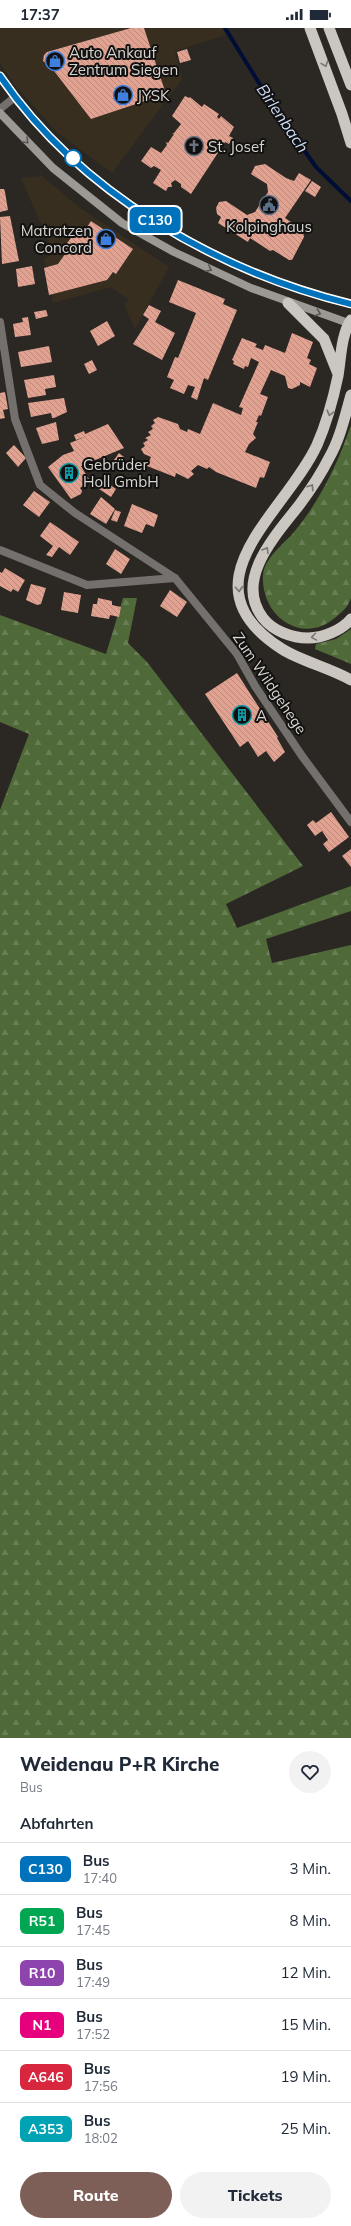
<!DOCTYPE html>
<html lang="de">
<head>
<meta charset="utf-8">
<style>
	:root { --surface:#fff; --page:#f2f2f3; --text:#1f2937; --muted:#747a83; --line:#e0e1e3; --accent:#7e5f57 }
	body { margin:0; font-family:Mulish,sans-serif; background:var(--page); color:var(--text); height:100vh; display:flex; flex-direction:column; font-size:15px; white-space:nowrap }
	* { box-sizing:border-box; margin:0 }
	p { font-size:13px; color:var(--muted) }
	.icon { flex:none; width:22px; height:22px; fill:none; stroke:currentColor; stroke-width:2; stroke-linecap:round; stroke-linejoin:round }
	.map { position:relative; height:1710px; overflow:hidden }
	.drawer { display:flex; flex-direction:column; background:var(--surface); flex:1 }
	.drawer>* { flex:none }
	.badge { padding:0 8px; border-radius:6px; font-size:14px; line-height:26px }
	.map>.badge { position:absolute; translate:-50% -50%; box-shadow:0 0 0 2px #fff }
	h2 { padding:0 20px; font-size:15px; line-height:36px }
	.round { display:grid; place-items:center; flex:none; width:42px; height:42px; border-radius:21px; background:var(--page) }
	.summary { display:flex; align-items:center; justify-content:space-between; height:68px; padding:0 20px }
	h1 { font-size:19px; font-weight:800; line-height:30px }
	.action { display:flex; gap:8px; margin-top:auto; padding:8px 20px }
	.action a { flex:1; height:46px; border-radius:24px; background:var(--accent); color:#fff; font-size:16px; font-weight:800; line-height:46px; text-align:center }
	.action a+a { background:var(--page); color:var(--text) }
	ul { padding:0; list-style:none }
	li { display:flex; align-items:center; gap:12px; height:52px; padding:0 20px; border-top:1px solid var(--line) }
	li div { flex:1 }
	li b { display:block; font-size:15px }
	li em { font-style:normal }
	li .badge { min-width:44px; font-weight:700; text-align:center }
	.status { display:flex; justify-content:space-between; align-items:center; height:28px; padding:0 20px; background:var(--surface); direction:ltr }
	.status svg { height:11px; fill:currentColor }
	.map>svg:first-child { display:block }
	.commercial { fill:#382e1f }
	.forest { fill:url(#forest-firs) }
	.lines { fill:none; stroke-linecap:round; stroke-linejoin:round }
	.stream { stroke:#000d34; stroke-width:4 }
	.building { fill:url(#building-back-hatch) }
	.minor { stroke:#73706e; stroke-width:8 }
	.secondary { stroke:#9c9995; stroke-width:8 }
	.trunk { stroke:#ccc6c1; stroke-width:11 }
	.oneway { stroke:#787571 }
	.oneway2 { stroke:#575552 }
	.line-casing { stroke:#fff; stroke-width:9 }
	.line { stroke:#0072bc; stroke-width:6 }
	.stop-dot { fill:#fff; stroke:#0072bc; stroke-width:2 }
	.labels { text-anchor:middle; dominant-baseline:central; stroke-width:4; stroke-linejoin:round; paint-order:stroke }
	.poi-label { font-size:15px; fill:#d7d5d2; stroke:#12110f; text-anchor:start }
	.street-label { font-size:15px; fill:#d7d5d2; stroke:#12110f }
	.water-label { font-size:16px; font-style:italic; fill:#cbddfa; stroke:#12110f }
</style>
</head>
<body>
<div class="status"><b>17:37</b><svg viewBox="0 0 49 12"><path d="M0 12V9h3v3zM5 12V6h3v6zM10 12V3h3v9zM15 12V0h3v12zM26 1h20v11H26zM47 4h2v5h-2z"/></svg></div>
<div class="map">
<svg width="351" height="1710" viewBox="0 0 351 1710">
	<defs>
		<pattern id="forest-firs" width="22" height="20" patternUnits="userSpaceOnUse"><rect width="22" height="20" fill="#4f6a38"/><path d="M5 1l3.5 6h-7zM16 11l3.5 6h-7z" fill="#687e54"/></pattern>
		<pattern id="building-back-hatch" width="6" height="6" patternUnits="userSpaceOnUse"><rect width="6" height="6" fill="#e2a292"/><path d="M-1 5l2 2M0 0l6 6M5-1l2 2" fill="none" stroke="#ba8a7d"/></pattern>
	</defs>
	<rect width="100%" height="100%" fill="#2b2823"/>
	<!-- commercial -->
	<path class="commercial" d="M 0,0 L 222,0 L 226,7 L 175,23 L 182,51 L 112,145 L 56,103 L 14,56 L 0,35 Z
		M 42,148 L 80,180 L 169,239 L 135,301 L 125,279 L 128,271 L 111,259 L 53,275 L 44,230 L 54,226 L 21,150 Z"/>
	<!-- forest -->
	<path class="forest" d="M 351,397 L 351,570 C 348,579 343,583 336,589 C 303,618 261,589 263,548 C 264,530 283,517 294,504 C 320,473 338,435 351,397 Z
		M 123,570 L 137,570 L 128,615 L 147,634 L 303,838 L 226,876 L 237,900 L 351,858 L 351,883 L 266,911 L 272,935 L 351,917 L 351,1710 L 0,1710 L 0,782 L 29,706 L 0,694 L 0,587 L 106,626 Z
		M 351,601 L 351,636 L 315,621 L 316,616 L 336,611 Z"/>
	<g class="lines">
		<!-- stream -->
		<path class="stream" d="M 225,0 L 275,81 L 316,139 L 351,173"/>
	</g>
	<!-- building -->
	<path class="building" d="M 131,0 L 144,0 L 166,66 L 91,91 L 51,39 L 43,33 L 44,27 L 47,24 Z
		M 187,21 L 191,32 L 180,35 L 177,24 Z
		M 185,68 L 189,70 L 190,69 L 202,79 L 204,76 L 219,86 L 217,89 L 219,91 L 221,88 L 234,99 L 229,108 L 233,110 L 229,116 L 225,114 L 191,166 L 181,159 L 181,156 L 175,152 L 171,155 L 172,159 L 168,159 L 166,163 L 153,155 L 161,142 L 154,138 L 151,140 L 141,133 L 151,119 L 161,125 L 167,117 L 166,114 L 168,115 L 174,106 L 172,105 L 174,105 L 181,96 L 172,88 Z
		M 265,136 L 286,150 L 294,153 L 299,145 L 311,152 L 285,190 L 303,202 L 304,209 L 292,232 L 289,232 L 273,222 L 270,223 L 250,210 L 248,214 L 218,195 L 221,189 L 217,186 L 216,180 L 219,174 L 226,173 L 247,187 L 255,184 L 268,164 L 267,156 L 251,146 L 255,138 Z
		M 312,153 L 321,159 L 315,169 L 305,163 Z
		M 0,161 L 4,161 L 5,164 L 8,182 L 0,184 Z
		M 10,188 L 19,233 L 2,236 L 0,189 Z
		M 91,193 L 133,221 L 116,246 L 113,244 L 107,252 L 49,267 L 44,240 L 58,236 L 68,222 L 64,219 L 74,206 L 80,210 Z
		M 32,238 L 35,256 L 18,259 L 16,241 Z
		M 178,252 L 225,271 L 223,276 L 237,282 L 208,352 L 204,350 L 197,372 L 191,369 L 195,359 L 188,357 L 184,366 L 170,360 L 174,352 L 167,349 L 175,329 L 178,330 L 196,285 L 169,274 Z
		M 149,277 L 161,283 L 155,294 L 175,305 L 162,332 L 133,316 L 149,291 L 143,287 Z
		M 46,282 L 48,288 L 36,291 L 34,284 Z
		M 28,289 L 31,307 L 15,309 L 13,296 L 23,294 L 22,290 Z
		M 107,293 L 115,308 L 98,318 L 90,303 Z
		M 292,305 L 313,314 L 307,330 L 311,332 L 309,336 L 317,340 L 310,359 L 300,354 L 300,357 L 292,361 L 288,360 L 285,348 L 271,342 L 260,366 L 268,369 L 261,388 L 259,387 L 256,394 L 258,394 L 253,406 L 256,410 L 249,416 L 245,424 L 270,434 L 264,450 L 260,449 L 256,460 L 216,444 L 209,439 L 207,441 L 198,437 L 191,443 L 194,446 L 188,451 L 176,445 L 175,449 L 147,438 L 151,429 L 144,426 L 141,421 L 145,418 L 143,415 L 148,412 L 145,410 L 151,407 L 148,404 L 153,401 L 151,398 L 155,395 L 153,392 L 158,389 L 178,396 L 180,401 L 187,404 L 188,401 L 200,406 L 213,375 L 241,387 L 243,380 L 239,379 L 259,334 L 251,330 L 248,339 L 245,338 L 244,341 L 233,336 L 234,333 L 232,332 L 242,310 L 257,316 L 255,319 L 263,322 L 265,317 L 285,325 Z
		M 49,318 L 52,334 L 21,339 L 18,324 Z
		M 92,332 L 97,342 L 89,346 L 84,336 Z
		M 54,347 L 56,359 L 45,361 L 46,367 L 28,370 L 24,352 Z
		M 5,364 L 8,381 L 3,382 L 5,390 L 0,391 L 0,365 Z
		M 64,370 L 67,384 L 54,390 L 52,390 L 51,385 L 31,389 L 28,375 Z
		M 56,394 L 59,412 L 42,416 L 36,400 Z
		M 108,396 L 124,420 L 81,438 L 90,453 L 80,460 L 82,463 L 81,466 L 71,471 L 48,439 L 63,427 L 74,423 L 70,415 L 87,408 L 76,412 L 74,407 L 84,403 L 85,406 Z
		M 14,417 L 26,430 L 18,439 L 6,425 Z
		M 119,425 L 124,429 L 117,438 L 112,435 Z
		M 104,453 L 116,461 L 111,469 L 99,461 Z
		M 34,463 L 50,474 L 39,489 L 23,477 Z
		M 101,469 L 115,481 L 106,496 L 90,486 Z
		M 132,476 L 158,487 L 154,499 L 146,496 L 142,505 L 124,498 Z
		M 115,482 L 121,484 L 117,494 L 111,492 Z
		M 50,494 L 79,514 L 70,527 L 59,519 L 52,529 L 46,527 L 53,518 L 40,508 Z
		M 115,521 L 130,531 L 121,546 L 106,536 Z
		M 5,540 L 25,552 L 18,564 L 13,561 L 11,564 L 0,558 L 0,544 L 2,545 Z
		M 31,556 L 46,560 L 41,576 L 37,577 L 26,572 Z
		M 170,562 L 187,574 L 177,589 L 160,578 Z
		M 64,564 L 81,567 L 78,585 L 61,582 Z
		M 98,570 L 112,573 L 112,577 L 121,579 L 119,589 L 110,587 L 109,591 L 91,588 L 93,576 L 97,576 Z
		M 237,645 L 278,709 L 277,710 L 285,724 L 274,734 L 266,723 L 258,729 L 248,713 L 240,719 L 205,666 Z
		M 331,784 L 349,809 L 329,824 L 323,816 L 328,812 L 322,803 L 315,808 L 307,797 L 313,792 L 316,795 Z
		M 351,821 L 351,839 L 342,828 Z"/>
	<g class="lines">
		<!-- minor -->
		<path class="minor" d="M 0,81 L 15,69
			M 0,294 L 15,391 L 40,457 L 75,485 L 175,550 L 237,626 L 255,658 L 302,728 L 351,794
			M 0,522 L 87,557 L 175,550"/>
		<!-- secondary -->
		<path class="secondary" d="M 0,48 C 78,163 218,243 351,276
			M 0,85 L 53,140 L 122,195 L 174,224 L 251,260 L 351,296"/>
		<!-- trunk -->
		<path class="trunk" d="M 310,0 L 342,86 L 351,115
			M 329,0 L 351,57
			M 288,275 L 324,311 L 338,346
			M 351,292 C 341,307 341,330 338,348 C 333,372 327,394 317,417 C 285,486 179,555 282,621 C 301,633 330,640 351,652
			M 351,367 C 345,388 340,411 329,430 C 321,446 311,461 300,476 C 277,506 233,551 263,590 C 273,603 292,610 308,610 C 323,610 342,602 351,591"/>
	</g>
	<!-- one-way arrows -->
	<defs><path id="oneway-chevron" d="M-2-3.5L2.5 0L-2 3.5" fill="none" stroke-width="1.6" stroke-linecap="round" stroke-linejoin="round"/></defs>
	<g class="oneway">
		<use href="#oneway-chevron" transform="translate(325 36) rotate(70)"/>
		<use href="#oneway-chevron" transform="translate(330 385) rotate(105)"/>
		<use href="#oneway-chevron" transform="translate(311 459) rotate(-56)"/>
		<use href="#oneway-chevron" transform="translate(266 522) rotate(-59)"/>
		<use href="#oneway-chevron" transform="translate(239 561) rotate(86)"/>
		<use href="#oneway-chevron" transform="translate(314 609) rotate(171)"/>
	</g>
	<g class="oneway2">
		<use href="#oneway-chevron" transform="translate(26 113) rotate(45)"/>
		<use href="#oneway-chevron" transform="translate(209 241) rotate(26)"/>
		<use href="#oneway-chevron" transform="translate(318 285) rotate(19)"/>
	</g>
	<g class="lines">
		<!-- line casing -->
		<g class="line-casing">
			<path id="line" d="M 0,48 C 79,164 216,243 351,276"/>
		</g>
		<!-- line -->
		<use href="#line" class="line"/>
	</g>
	<!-- icons -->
	<defs>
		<g id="shop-ring" transform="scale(1)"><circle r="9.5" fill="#12110f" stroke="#3f7fe0" stroke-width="1.5"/><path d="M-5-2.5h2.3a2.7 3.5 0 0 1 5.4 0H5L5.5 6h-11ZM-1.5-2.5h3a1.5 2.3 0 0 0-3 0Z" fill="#3f7fe0"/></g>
		<g id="church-ring" transform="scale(1)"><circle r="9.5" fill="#12110f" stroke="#6b7280" stroke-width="1.5"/><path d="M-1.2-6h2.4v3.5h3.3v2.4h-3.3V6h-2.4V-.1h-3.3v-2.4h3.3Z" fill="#6b7280"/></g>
		<g id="civic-ring" transform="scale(1)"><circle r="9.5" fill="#12110f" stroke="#5c6f8a" stroke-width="1.5"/><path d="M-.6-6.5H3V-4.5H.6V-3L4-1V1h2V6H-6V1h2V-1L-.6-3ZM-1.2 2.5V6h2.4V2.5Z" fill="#5c6f8a"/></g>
		<g id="building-ring" transform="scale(1)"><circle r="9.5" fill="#12110f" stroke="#0f9aa8" stroke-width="1.5"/><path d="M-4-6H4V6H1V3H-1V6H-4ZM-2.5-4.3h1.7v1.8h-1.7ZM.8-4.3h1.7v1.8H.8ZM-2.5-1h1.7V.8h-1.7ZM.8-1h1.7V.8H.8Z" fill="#0f9aa8"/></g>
	</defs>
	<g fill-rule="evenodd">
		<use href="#shop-ring" x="55" y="33"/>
		<use href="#shop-ring" x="123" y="67"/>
		<use href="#church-ring" x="194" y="118"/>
		<use href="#civic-ring" x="269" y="177"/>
		<use href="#shop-ring" x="106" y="211"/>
		<use href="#building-ring" x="69" y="445"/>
		<use href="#building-ring" x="242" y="687"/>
	</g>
	<!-- markers -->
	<circle class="stop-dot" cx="73" cy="130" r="8"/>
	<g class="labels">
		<!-- poi labels -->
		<g class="poi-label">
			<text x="69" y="24">Auto Ankauf<tspan x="69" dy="17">Zentrum Siegen</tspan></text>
			<text x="137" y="67">JYSK</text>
			<text x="208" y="118">St. Josef</text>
			<text x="269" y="198" text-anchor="middle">Kolpinghaus</text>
			<text x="92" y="202" text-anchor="end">Matratzen<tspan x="92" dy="17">Concord</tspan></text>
			<text x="83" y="436">Gebrüder<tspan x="83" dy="17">Holl GmbH</tspan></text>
			<text x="256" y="687">A</text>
		</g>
		<!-- street labels -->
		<g class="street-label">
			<text transform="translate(270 655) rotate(56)">Zum Wildgehege</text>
		</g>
		<!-- water labels -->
		<g class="water-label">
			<text transform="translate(283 90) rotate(56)">Birlenbach</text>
		</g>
	</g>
</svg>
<b class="badge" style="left:155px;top:192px;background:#0072bc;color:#fff">C130</b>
</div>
<section class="drawer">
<div class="summary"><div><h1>Weidenau P+R Kirche</h1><p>Bus</p></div><a class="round"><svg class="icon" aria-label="heart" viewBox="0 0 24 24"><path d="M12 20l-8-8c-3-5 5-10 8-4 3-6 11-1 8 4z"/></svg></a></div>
<h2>Abfahrten</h2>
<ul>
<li><span class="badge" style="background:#0072bc;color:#fff">C130</span><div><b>Bus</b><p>17:40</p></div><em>3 Min.</em></li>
<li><span class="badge" style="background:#00a651;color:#fff">R51</span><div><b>Bus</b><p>17:45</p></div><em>8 Min.</em></li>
<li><span class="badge" style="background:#8e44ad;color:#fff">R10</span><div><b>Bus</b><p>17:49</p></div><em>12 Min.</em></li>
<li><span class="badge" style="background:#e6007e;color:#fff">N1</span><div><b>Bus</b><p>17:52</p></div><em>15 Min.</em></li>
<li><span class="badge" style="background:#d7263d;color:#fff">A646</span><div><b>Bus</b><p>17:56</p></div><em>19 Min.</em></li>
<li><span class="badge" style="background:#00a3b4;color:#fff">A353</span><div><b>Bus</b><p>18:02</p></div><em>25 Min.</em></li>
</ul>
<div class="action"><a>Route</a><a>Tickets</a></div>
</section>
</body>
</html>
